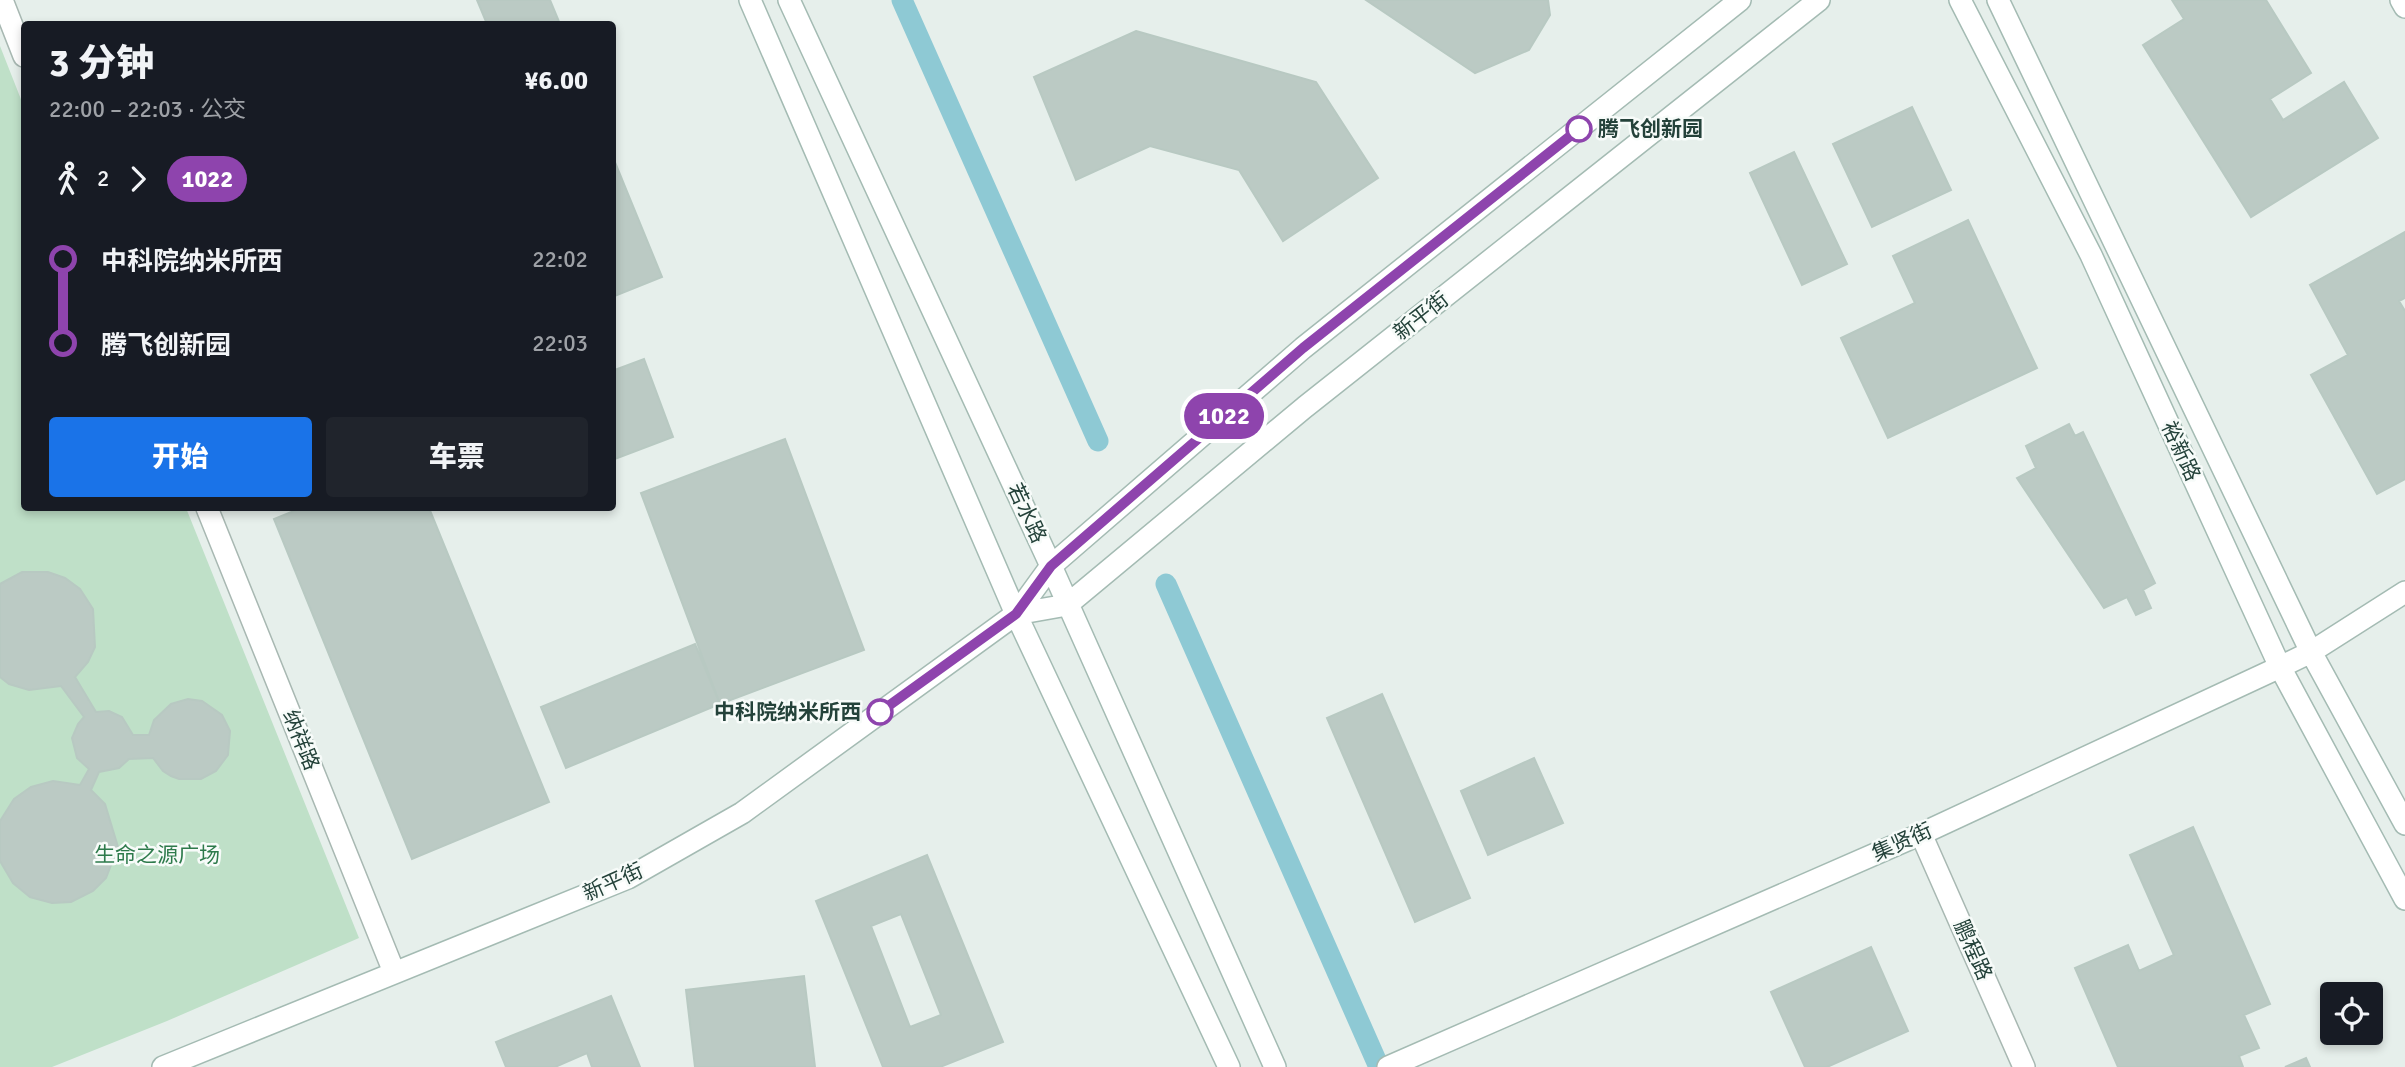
<!DOCTYPE html>
<html lang="zh">
<head>
<meta charset="utf-8">
<style>
	:root { --surface:#171b24; --page:#20242c; --text:#f1f3f6; --muted:#9ea1a6; --accent:#1a73e8 }
	body { margin:0; font-family:Signika,"Noto Sans SC",sans-serif; background:var(--page); color:var(--text); height:100vh; display:flex; flex-direction:column; font-size:26px; white-space:nowrap }
	* { box-sizing:border-box; margin:0 }
	p { font-size:23px; color:var(--muted) }
	.icon { flex:none; width:38px; height:38px; fill:none; stroke:currentColor; stroke-width:2; stroke-linecap:round; stroke-linejoin:round }
	.map { position:relative; flex:1; overflow:hidden }
	.details { position:absolute; left:21px; top:21px; width:595px; height:490px; display:flex; flex-direction:column; background:var(--surface); border-radius:7px; box-shadow:0 4px 10px #0003 }
	.details>* { flex:none }
	.badge { padding:0 14px; border-radius:23px; font-size:24px; line-height:46px }
	.fabs { position:absolute; left:2320px; top:982px; display:grid; gap:14px }
	.fabs a { display:grid; place-items:center; width:63px; height:63px; border-radius:7px; background:var(--surface); box-shadow:0 4px 10px #0003; font-size:35px }
	.map>.badge { position:absolute; translate:-50% -50%; box-shadow:0 0 0 4px #fff }
	.legs { display:flex; align-items:center; gap:10px; height:77px; padding:0 28px; font-size:23px }
	.legs p { margin-inline-start:auto }
	.summary { display:flex; align-items:center; justify-content:space-between; height:119px; padding:0 28px }
	h1 { font-size:38px; font-weight:800; line-height:52px }
	.action { display:flex; gap:14px; margin-top:auto; padding:14px 28px }
	.action a { flex:1; height:80px; border-radius:7px; background:var(--accent); color:#fff; font-size:28px; font-weight:800; line-height:80px; text-align:center }
	.action a+a { background:var(--page); color:var(--text) }
	ul { padding:0 28px; list-style:none }
	li { display:flex; align-items:center; gap:24px; height:84px; font-size:26px }
	li i { display:grid; place-items:center; width:10px; height:100%; margin:0 9px; background:currentColor }
	li i::after { content:''; width:18px; height:18px; margin:-9px; border:5px solid; border-radius:50%; background:var(--surface) }
	li p { margin-inline-start:auto }
	li:first-child i { background:linear-gradient(#0000 50%,currentColor 0) }
	li:last-child i { background:linear-gradient(currentColor 50%,#0000 0) }
	.map>svg:first-child { display:block }
	.green { fill:#bfe0c8 }
	.lines { fill:none; stroke-linecap:round; stroke-linejoin:round }
	.canal { stroke:#8ec9d4; stroke-width:21 }
	.building { fill:#bbcac4; stroke:#b8c9c2; stroke-width:2; fill-rule:evenodd }
	.street-casing { stroke:#a8b8b2; stroke-width:24 }
	.secondary-casing { stroke:#a4bbb3; stroke-width:24 }
	.street { stroke:#fff; stroke-width:21 }
	.secondary { stroke:#fff; stroke-width:21 }
	.line-1-casing { stroke:#fff; stroke-width:16 }
	.line-1 { stroke:#8e44ad; stroke-width:10 }
	.stop-1-dot { fill:#fff; stroke:#8e44ad; stroke-width:3.5 }
	.labels { text-anchor:middle; dominant-baseline:central; stroke-width:5; stroke-linejoin:round; paint-order:stroke }
	.stop-label { font-size:21px; font-weight:bold; fill:#24423a; stroke:#f7fbf9; text-anchor:start }
	.street-label { font-size:21px; fill:#24423a; stroke:#f7fbf9 }
	.park-label { font-size:21px; fill:#2d7a4b; stroke:#f7fbf9 }
</style>
</head>
<body>
<div class="map">
<svg width="2405" height="1067" viewBox="0 0 2405 1067">
	<rect width="100%" height="100%" fill="#e6efeb"/>
	<!-- green -->
	<path class="green" d="M 0,46 L 24,107 L 24,508 L 186,508 L 359,938 L 167,1021 L 52,1067 L 0,1067 Z"/>
	<g class="lines">
		<!-- canal -->
		<path class="canal" d="M 902,0 L 1098,441
			M 1166,584 L 1379,1067"/>
	</g>
	<!-- building -->
	<path class="building" d="M 477,0 L 550,0 L 560,24 L 487,24 Z
		M 1366,0 L 1548,0 L 1550,15 L 1529,50 L 1475,73 Z
		M 2172,0 L 2266,0 L 2311,73 L 2270,99 L 2283,120 L 2344,82 L 2378,138 L 2251,217 L 2143,45 L 2184,19 Z
		M 1136,31 L 1316,82 L 1378,178 L 1283,241 L 1239,170 L 1150,146 L 1076,180 L 1034,77 Z
		M 1912,107 L 1951,190 L 1872,227 L 1833,144 Z
		M 1794,152 L 1847,264 L 1802,285 L 1750,173 Z
		M 612,155 L 662,277 L 612,297 Z
		M 1968,220 L 2037,368 L 1888,438 L 1841,338 L 1915,303 L 1893,256 Z
		M 2405,232 L 2405,298 L 2399,301 L 2405,311 L 2405,479 L 2377,494 L 2311,375 L 2348,355 L 2310,285 Z
		M 644,359 L 673,437 L 612,460 L 612,371 Z
		M 2069,424 L 2075,436 L 2083,432 L 2155,583 L 2143,590 L 2151,608 L 2136,615 L 2127,597 L 2104,608 L 2017,478 L 2036,468 L 2026,446 Z
		M 785,439 L 864,650 L 720,704 L 641,493 Z
		M 301,508 L 429,508 L 549,802 L 412,859 L 274,519 Z
		M 22,572 L 48,572 L 65,578 L 80,589 L 93,609 L 95,647 L 88,662 L 75,677 L 96,712 L 109,711 L 122,717 L 133,735 L 149,735 L 154,720 L 171,704 L 188,699 L 202,701 L 222,715 L 230,731 L 228,755 L 216,771 L 201,779 L 179,779 L 171,776 L 163,771 L 153,758 L 129,759 L 119,768 L 99,772 L 91,790 L 105,804 L 118,847 L 106,878 L 93,891 L 71,902 L 52,903 L 30,897 L 13,883 L 0,861 L 0,821 L 14,799 L 31,787 L 53,781 L 80,785 L 89,769 L 77,758 L 72,738 L 78,724 L 84,717 L 61,686 L 29,690 L 9,684 L 0,677 L 0,584 Z
		M 695,644 L 720,704 L 566,768 L 541,707 Z
		M 1382,694 L 1470,898 L 1415,922 L 1327,718 Z
		M 1534,758 L 1563,823 L 1488,855 L 1461,791 Z
		M 2193,827 L 2270,1004 L 2244,1015 L 2259,1048 L 2239,1056 L 2243,1067 L 2118,1067 L 2075,968 L 2128,945 L 2139,971 L 2174,955 L 2130,855 Z
		M 927,855 L 1003,1042 L 940,1067 L 883,1067 L 816,901 ZM 901,914 L 941,1015 L 910,1027 L 871,926 Z
		M 1871,947 L 1908,1031 L 1827,1067 L 1805,1067 L 1771,992 Z
		M 804,976 L 815,1067 L 695,1067 L 686,990 Z
		M 611,996 L 640,1067 L 592,1067 L 587,1053 L 555,1067 L 506,1067 L 496,1042 Z
		M 2306,1058 L 2310,1067 L 2285,1067 Z"/>
	<g class="lines">
		<!-- street casing -->
		<g class="street-casing">
			<path id="street" d="M 2,0 L 24,56
				M 207,508 L 394,972
				M 1921,834 L 2024,1067"/>
		</g>
		<!-- secondary casing -->
		<g class="secondary-casing">
			<path id="secondary" d="M 750,0 L 1016,614 L 1229,1067
				M 789,0 L 1051,566 L 1275,1067
				M 1960,0 L 2091,255 L 2280,667 L 2405,899
				M 1998,0 L 2311,652 L 2405,824
				M 2401,0 L 2405,7
				M 1016,614 L 1067,605 L 1305,407 L 1819,0
				M 163,1067 L 628,878 L 742,813 L 1016,614 L 1051,566 L 1303,348 L 1740,0
				M 1388,1067 L 1921,834 L 2280,667 L 2311,652 L 2405,592"/>
		</g>
		<!-- street -->
		<use href="#street" class="street"/>
		<!-- secondary -->
		<use href="#secondary" class="secondary"/>
	</g>
	<g class="lines">
		<!-- line-1 casing -->
		<g class="line-1-casing">
			<path id="line-1" d="M 880,712 L 1016,614 L 1051,566 L 1303,348 L 1579,129"/>
		</g>
		<!-- line-1 -->
		<use href="#line-1" class="line-1"/>
	</g>
	<!-- markers -->
	<g class="stop-1-dot">
		<circle cx="1579" cy="129" r="12"/>
		<circle cx="880" cy="712" r="12"/>
	</g>
	<g class="labels">
		<!-- stop labels -->
		<g class="stop-label">
			<text x="1598" y="129">腾飞创新园</text>
			<text x="861" y="712" text-anchor="end">中科院纳米所西</text>
		</g>
		<!-- street labels -->
		<g class="street-label">
			<text transform="translate(1421 316) rotate(-38)">新平街</text>
			<text transform="translate(2181 451) rotate(65)">裕新路</text>
			<text transform="translate(1027 513) rotate(65)">若水路</text>
			<text transform="translate(301 740) rotate(68)">纳祥路</text>
			<text transform="translate(1902 842) rotate(-24)">集贤街</text>
			<text transform="translate(613 882) rotate(-24)">新平街</text>
			<text transform="translate(1973 950) rotate(66)">鹏程路</text>
		</g>
		<!-- park labels -->
		<g class="park-label">
			<text x="157" y="855">生命之源广场</text>
		</g>
	</g>
</svg>
<div class="fabs">
<a><svg class="icon" aria-label="locate" viewBox="0 0 24 24"><circle cx="12" cy="12" r="6"/><path d="M12 2v4M12 18v4M2 12h4M18 12h4"/></svg></a>
</div>
<b class="badge" style="left:1224px;top:416px;background:#8e44ad;color:#fff">1022</b>
<section class="details">
<div class="summary"><div><h1>3 分钟</h1><p>22:00 – 22:03 · 公交</p></div><b>¥6.00</b></div>
<div class="legs"><svg class="icon" aria-label="walk" viewBox="0 0 24 24"><circle cx="13" cy="4" r="2"/><path d="M13 8l-2 6 4 7M11 14l-3 7M7 12l3-4h3l4 4"/></svg>2<svg class="icon" aria-label="forward" viewBox="0 0 24 24"><path d="M9 5l7 7-7 7"/></svg><b class="badge" style="background:#8e44ad;color:#fff">1022</b></div>
<ul>
<li><i style="color:#8e44ad"></i><b>中科院纳米所西</b><p>22:02</p></li>
<li><i style="color:#8e44ad"></i><b>腾飞创新园</b><p>22:03</p></li>
</ul>
<div class="action"><a>开始</a><a>车票</a></div>
</section>
</div>
</body>
</html>
